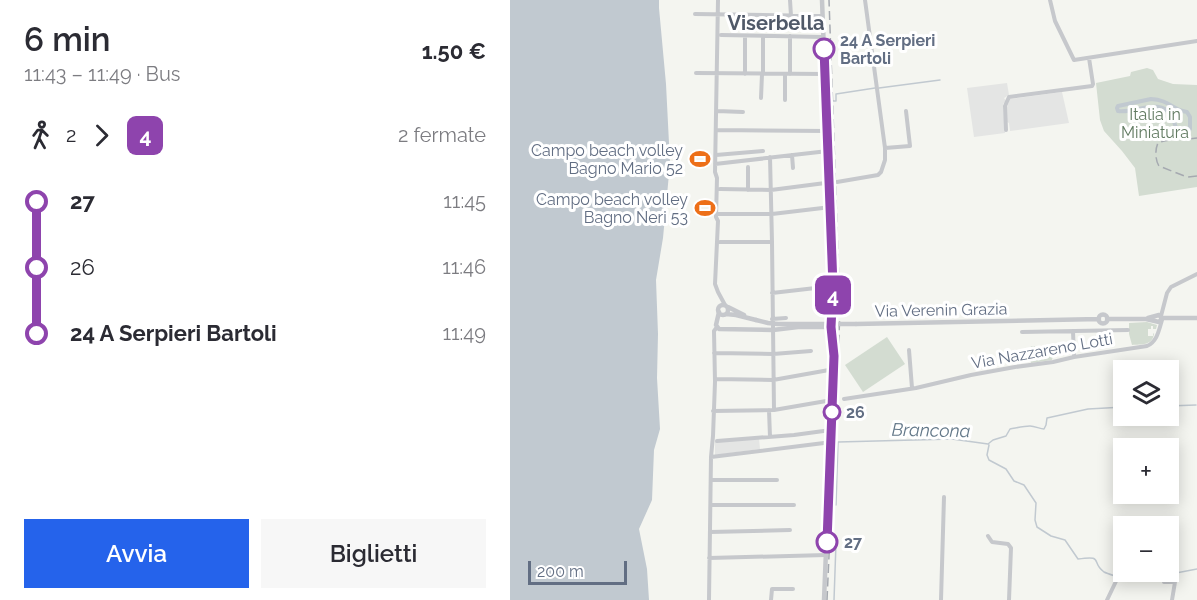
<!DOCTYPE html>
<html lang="it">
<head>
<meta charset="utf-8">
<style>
	:root { --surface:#fff; --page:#f7f7f7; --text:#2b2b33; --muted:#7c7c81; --accent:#2563eb }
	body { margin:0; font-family:Raleway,sans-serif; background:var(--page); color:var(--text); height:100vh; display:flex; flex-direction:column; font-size:22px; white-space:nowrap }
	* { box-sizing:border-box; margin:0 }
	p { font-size:20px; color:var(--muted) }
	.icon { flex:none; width:33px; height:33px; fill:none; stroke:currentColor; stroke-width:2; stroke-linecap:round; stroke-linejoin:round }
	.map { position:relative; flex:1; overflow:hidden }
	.side { display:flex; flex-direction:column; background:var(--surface); width:510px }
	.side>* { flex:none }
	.badge { padding:0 12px; border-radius:9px; font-size:21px; line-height:39px }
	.fabs { position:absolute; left:603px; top:360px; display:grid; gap:12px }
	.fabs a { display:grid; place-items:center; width:66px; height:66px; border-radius:0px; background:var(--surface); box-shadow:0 3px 15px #0003; font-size:30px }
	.scale { position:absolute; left:18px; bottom:15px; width:99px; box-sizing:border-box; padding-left:6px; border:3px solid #626e83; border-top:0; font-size:16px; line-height:21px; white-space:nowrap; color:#626e83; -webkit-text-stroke:4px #fff; paint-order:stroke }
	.map>.badge { position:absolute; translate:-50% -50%; box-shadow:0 0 0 3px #fff }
	.legs { display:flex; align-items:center; gap:9px; height:66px; padding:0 24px; font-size:20px }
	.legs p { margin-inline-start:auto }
	.summary { display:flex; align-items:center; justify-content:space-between; height:102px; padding:0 24px }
	h1 { font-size:33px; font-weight:600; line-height:45px }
	.primary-button { display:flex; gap:12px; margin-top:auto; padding:12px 24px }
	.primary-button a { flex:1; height:69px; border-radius:0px; background:var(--accent); color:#fff; font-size:24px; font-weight:600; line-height:69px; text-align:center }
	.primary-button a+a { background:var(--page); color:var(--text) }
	ul { padding:0 24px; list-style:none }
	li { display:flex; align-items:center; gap:21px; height:66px; font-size:22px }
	li i { display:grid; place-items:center; width:9px; height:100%; margin:0 8px; background:currentColor }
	li i::after { content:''; width:15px; height:15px; margin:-8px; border:4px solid; border-radius:50%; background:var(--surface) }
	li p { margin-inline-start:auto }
	li:first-child i { background:linear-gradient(#0000 50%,currentColor 0) }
	li:last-child i { background:linear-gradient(currentColor 50%,#0000 0) }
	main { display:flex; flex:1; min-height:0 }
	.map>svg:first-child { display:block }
	.built { fill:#e4e5e4 }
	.green { fill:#d3dcd1 }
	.water { fill:#c1c9d0 }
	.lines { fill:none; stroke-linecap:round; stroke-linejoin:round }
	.stream { stroke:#c1c9d0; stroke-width:1.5 }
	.canal { stroke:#c1c9d0; stroke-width:4 }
	.minor { stroke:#c6c8cc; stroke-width:4 }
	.tertiary { stroke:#c6c8cc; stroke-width:4.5 }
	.rail { stroke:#a5a9b0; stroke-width:1.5; stroke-dasharray:9 4.5; stroke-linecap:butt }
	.tertiary-bridge { stroke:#c6c8cc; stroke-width:4.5 }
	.line-1-casing { stroke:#fff; stroke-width:14 }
	.line-1 { stroke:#8e44ad; stroke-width:9 }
	.stop-1-dot { fill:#fff; stroke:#8e44ad; stroke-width:3 }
	.labels { text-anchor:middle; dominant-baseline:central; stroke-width:6; stroke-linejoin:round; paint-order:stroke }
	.stop-label { font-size:16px; font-weight:bold; fill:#626e83; stroke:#fff; text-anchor:start }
	.park-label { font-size:16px; fill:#617a61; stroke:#fff }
	.poi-label { font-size:16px; fill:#626e83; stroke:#fff; text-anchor:end }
	.street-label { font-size:16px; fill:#626e83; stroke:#fff }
	.water-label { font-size:18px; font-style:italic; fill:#627788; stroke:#fff }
	.quarter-label { font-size:20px; font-weight:bold; fill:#505968; stroke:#fff }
</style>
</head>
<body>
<main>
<section class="side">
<div class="summary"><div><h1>6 min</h1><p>11:43 – 11:49 · Bus</p></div><b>1.50 €</b></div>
<div class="legs"><svg class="icon" aria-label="walk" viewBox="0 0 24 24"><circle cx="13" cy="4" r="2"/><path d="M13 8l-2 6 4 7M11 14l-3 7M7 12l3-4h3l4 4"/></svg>2<svg class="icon" aria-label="forward" viewBox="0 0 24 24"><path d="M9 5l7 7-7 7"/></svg><b class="badge" style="background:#8e44ad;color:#fff">4</b><p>2 fermate</p></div>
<ul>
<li><i style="color:#8e44ad"></i><b>27</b><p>11:45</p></li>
<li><i style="color:#8e44ad"></i><span>26</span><p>11:46</p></li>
<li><i style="color:#8e44ad"></i><b>24 A Serpieri Bartoli</b><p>11:49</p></li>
</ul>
<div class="primary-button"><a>Avvia</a><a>Biglietti</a></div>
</section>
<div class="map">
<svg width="687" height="600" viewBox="0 0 687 600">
	<rect width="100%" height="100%" fill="#f4f5f0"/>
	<!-- built -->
	<path class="built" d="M 497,83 L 499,95 L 494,98 L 496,101 L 493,104 L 495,133 L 464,137 L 457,88 Z
		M 552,92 L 559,123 L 500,131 L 499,123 L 497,122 L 497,107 L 500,99 Z
		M 249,439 L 250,449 L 205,455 L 205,442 Z"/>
	<!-- green -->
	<path class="green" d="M 637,68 L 643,70 L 648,79 L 663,84 L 687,85 L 687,187 L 629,196 L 625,168 L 612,151 L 594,131 L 590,120 L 586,83 L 620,76 L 621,72 Z
		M 637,322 L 647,325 L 646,329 L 643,329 L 643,326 L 641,326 L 641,329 L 638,329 L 638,336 L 643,336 L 643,333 L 644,334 C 642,346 631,344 622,345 L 619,334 L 619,323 Z
		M 377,337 L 395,364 L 353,392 L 335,365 Z
		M 521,346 L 525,346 L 526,351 L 536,349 L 544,351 L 542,360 L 521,363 L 519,353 Z"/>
	<!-- water -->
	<path class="water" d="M 0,0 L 149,0 L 149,8 L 156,84 L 160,163 L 153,238 L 146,280 L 148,334 L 147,378 L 150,429 L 144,450 L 142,500 L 129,529 L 137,569 L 139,600 L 0,600 Z"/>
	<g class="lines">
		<!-- stream -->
		<path class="stream" d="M 369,88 L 430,80
			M 323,101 L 326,101 L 326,94 L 365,88
			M 658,406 L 686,405
			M 479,445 L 477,455 L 479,460 L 496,469 L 504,481 L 514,485 L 526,503 L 525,520 L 527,527 L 541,536 L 555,540 L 568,559 C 595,555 580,562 594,572 C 596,573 602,575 605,576
			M 326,505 L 328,442 L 442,439 L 478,444 L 483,440 L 496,436 L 500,429 C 506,428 514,426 520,426 C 525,426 530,429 534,429 L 536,425 L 537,418 L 578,409 L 614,407
			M 666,573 L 687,569
			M 324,600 L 326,543"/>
		<!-- canal -->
		<path class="canal" d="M 641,99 C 660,100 662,110 677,112 L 680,117 L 680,129 L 677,131 L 667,131 C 665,127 665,122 662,117 C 652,96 625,114 608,111 L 607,108 L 608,106 Z"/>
		<!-- minor -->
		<path class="minor" d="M 208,0 L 205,172 L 207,178 L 206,217 L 208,221 L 205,284 L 208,292 L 215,305
			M 280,0 L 281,16
			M 540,0 L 545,21 L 564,60 L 687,41
			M 185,14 L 312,16
			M 211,35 L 313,37
			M 253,36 L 253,74
			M 186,73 L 315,74
			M 235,74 L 235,36
			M 280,74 L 280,36
			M 251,98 L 252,74
			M 275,100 L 275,74
			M 207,111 L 233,112
			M 207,130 L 317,131
			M 496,130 L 495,106 L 499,97 L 582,86 L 583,84 L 579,58
			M 375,148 L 400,146 L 396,111
			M 206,155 L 253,151
			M 282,155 L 283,168
			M 260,157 L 262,242 L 264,410
			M 205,164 L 318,151
			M 238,167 L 238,190
			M 327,182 L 368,175 L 371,172 L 375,160 L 375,148 L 355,0
			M 210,189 L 261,190 L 323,182
			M 206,214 L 262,214 L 321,207
			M 210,242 L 262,242
			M 262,293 L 323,286
			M 651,316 L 657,293 L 661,287 L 687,274
			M 262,319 L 276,318
			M 563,331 L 564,357
			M 512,332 L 618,330
			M 399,350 L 402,388
			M 204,353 L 263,354 L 301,351
			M 205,379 L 263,380 L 319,370
			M 334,399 L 406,388 L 461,375 L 505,367 L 543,362 L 564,357 L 637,346 C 647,342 649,330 652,320
			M 259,410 L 260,437
			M 203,411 L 264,410 L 322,400
			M 207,441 L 284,435 L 321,430
			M 201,457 L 314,443
			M 201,480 L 267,480
			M 201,505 L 284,505
			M 200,532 L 280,530
			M 478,536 L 482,542 L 498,544 L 501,548 L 499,600
			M 199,558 L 316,555
			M 654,582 L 665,582 L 662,600
			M 199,600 L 201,457 L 203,436 L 205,382 L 204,331 L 207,327
			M 261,600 L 262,589 L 283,589
			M 431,600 L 434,497
			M 597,600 L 609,575 L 614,570"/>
		<!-- tertiary -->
		<path class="tertiary" d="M 312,0 L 323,286 L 321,319 L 324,356 L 314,600
			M208 310a5 5 0 1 1 10 0a5 5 0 1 1-10 0Z
			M 218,307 L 234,315
			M 209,312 L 206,325 L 209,329 L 263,330 L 288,327 L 321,327
			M 216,314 L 226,315 L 246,320
			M588.5 319a4.5 4.5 0 1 1 9 0a4.5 4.5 0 1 1-9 0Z
			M 638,318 L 649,315 L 652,318 L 687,318
			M 597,319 L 636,319 L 649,322 L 652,318
			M 346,324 L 589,319"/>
		<!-- rail -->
		<path class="rail" d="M 687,138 C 674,140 659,138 648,143 C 645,149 645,160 649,166 L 677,177 L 687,176
			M 317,600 L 330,312 L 319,0"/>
		<!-- tertiary-bridge -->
		<path class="tertiary-bridge" d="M 246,320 L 258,323 L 268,324 L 346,324"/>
	</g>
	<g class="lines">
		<!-- line-1 casing -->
		<g class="line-1-casing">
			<path id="line-1" d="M 314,49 L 323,286 L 321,327 L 324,356 L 317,542"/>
		</g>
		<!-- line-1 -->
		<use href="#line-1" class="line-1"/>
	</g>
	<!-- icons -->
	<defs>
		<g id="stadium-bare" transform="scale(1.62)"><path d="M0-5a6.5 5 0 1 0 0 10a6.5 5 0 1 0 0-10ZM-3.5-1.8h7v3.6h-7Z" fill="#ed6f18" stroke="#fff" stroke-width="2.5" paint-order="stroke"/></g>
	</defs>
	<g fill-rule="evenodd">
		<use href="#stadium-bare" x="190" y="159"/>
		<use href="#stadium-bare" x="195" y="208"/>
	</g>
	<!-- markers -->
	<g class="stop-1-dot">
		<circle cx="314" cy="49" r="10"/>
		<circle cx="322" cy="412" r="8"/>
		<circle cx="317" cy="542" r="10"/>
	</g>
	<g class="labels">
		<!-- stop labels -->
		<g class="stop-label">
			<text x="330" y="40">24 A Serpieri<tspan x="330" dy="18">Bartoli</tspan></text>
			<text x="336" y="412">26</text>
			<text x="334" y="542">27</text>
		</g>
		<!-- park labels -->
		<g class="park-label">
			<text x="645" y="114">Italia in<tspan x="645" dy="18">Miniatura</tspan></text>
		</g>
		<!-- poi labels -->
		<g class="poi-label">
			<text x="173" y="150">Campo beach volley<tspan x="173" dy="18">Bagno Mario 52</tspan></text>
			<text x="178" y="199">Campo beach volley<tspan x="178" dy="18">Bagno Neri 53</tspan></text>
		</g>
		<!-- street labels -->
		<g class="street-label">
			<text transform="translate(431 310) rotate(-1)">Via Verenin Grazia</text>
			<text transform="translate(532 351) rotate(-10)">Via Nazzareno Lotti</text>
		</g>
		<!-- water labels -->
		<g class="water-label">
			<text transform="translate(421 430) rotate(1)">Brancona</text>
		</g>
		<!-- quarter labels -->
		<g class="quarter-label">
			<text x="266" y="23">Viserbella</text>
		</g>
	</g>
</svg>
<div class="fabs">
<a><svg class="icon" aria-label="layers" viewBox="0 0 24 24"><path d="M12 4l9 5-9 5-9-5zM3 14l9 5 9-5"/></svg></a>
<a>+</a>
<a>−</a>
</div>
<div class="scale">200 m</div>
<b class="badge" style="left:323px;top:295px;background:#8e44ad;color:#fff">4</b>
</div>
</main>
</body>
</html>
